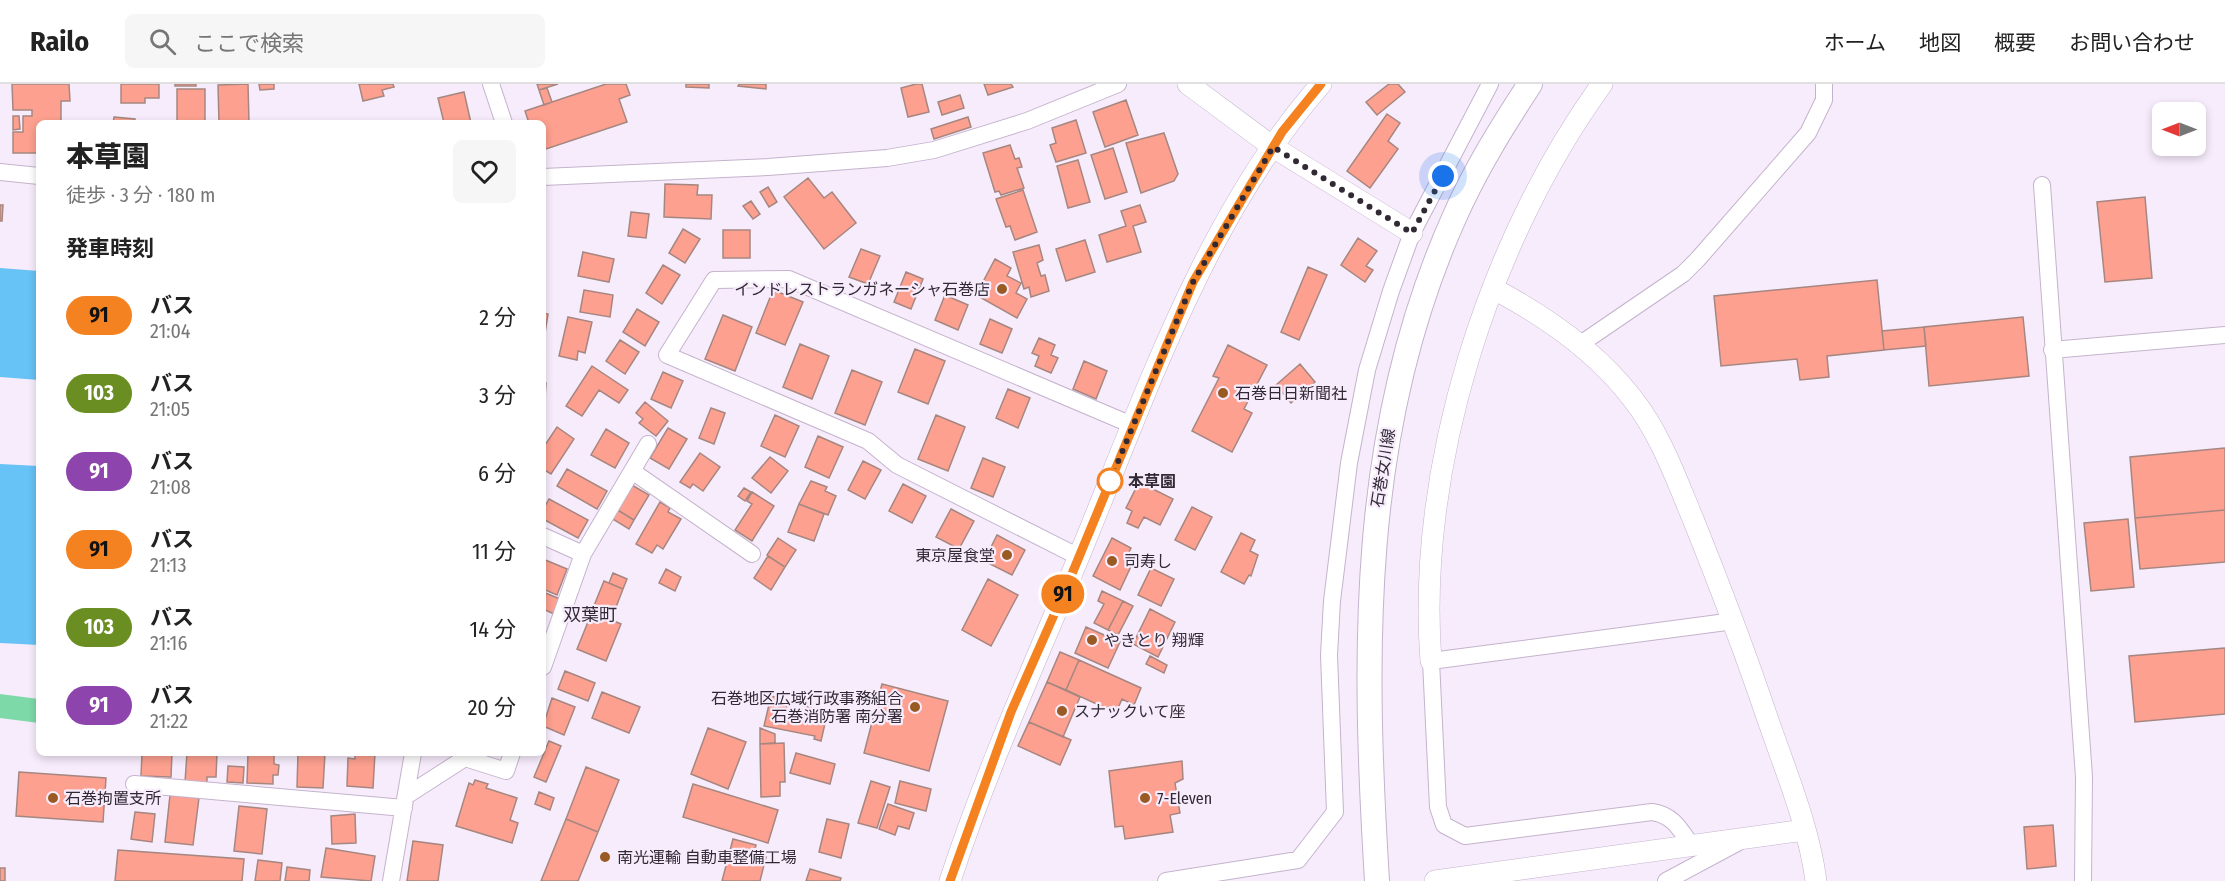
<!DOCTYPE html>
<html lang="ja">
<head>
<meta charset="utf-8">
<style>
	:root { --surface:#fff; --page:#f6f6f6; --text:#222; --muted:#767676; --line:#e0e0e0 }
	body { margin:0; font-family:"Fira Sans Condensed","Noto Sans JP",sans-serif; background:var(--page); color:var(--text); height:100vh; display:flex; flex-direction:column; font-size:22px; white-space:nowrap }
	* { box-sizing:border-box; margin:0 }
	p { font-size:20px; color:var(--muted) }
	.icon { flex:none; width:33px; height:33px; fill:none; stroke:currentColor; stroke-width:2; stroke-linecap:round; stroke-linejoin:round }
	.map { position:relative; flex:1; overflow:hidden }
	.side { position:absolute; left:36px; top:36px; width:510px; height:636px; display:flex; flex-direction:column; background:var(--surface); border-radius:9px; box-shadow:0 3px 9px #0003 }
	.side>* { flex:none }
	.badge { padding:0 12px; border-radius:20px; font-size:21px; line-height:39px }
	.needle { width:39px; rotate:270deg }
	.fabs { position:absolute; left:2152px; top:18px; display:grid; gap:12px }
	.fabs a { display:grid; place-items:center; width:54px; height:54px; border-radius:9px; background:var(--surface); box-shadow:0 3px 9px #0003; font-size:30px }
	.you { position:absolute; width:30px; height:30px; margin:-15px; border:4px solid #fff; border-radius:50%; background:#1a73e8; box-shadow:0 0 0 9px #1a73e833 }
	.map>.badge { position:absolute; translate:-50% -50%; box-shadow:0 0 0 3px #fff }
	h2 { padding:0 30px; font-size:22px; line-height:54px }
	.round { display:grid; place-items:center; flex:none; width:63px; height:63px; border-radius:9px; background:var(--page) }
	.summary { display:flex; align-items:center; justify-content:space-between; height:102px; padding:0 30px }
	h1 { font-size:28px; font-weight:800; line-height:45px }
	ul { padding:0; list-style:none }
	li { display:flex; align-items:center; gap:18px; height:78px; padding:0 30px }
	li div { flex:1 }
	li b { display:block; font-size:22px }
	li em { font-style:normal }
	li .badge { min-width:66px; font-weight:700; text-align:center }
	header { display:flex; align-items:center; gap:36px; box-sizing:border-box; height:84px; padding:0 30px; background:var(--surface); border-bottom:2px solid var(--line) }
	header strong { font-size:28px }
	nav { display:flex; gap:33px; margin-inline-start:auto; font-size:21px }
	.search { width:420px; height:54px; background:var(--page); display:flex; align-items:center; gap:15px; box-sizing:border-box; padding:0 21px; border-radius:9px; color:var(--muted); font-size:22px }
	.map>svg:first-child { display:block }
	.forest { fill:#7ddaa8 }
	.water { fill:#67c2f6 }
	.building { fill:#fda08f; stroke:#a68680; stroke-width:1.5 }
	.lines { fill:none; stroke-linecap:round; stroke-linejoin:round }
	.minor-casing { stroke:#c5b3cd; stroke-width:18 }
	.tertiary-casing { stroke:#c5b3cd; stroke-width:22 }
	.secondary-casing { stroke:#c5b3cd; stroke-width:26 }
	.minor { stroke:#fff; stroke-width:16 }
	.tertiary { stroke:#fff; stroke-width:21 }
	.secondary { stroke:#fff; stroke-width:24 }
	.line-casing { stroke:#fff; stroke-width:14 }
	.line { stroke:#f58220; stroke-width:9 }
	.walk { stroke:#312a35; stroke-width:6; stroke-dasharray:0 10.8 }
	.poi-dot { fill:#9a5a24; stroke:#f7ecfc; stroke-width:2 }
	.stop-dot { fill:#fff; stroke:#f58220; stroke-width:3 }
	.labels { text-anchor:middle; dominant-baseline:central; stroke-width:4.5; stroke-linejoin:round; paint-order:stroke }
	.poi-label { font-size:16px; fill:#312a35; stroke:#f7ecfc; text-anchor:start }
	.street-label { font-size:16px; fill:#312a35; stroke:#f7ecfc }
	.stop-label { font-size:16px; font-weight:bold; fill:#312a35; stroke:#f7ecfc; text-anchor:start }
	.neighbourhood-label { font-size:18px; fill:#312a35; stroke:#f7ecfc }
</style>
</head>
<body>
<header>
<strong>Railo</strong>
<div class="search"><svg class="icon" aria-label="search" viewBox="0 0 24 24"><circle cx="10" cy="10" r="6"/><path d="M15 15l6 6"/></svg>ここで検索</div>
<nav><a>ホーム</a><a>地図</a><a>概要</a><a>お問い合わせ</a></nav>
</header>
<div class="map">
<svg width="2225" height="797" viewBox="0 0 2225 797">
	<rect width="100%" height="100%" fill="#f7ecfc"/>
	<!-- forest -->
	<path class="forest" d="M 0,610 L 39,615 L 39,639 L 0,634 Z"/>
	<!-- water -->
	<path class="water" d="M 0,184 L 39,187 L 39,296 L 0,293 Z
		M 0,380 L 39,382 L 39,561 L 0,559 Z"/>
	<!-- building -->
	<path class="building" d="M 12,0 L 69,0 L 70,17 L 61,17 L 61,39 L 39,39 L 39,69 L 13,69 L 13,48 L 23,48 L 23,32 L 32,32 L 32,26 L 13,26 Z
		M 121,0 L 159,0 L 159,14 L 145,14 L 145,19 L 121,19 Z
		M 175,0 L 196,0 L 196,2 L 175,2 Z
		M 248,0 L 249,39 L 219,39 L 218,1 Z
		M 259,0 L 274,0 L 274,5 L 260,6 Z
		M 359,0 L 393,0 L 394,3 L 382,6 L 384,12 L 363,17 Z
		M 537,0 L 558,0 L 539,6 Z
		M 606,0 L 626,0 L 630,11 L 619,15 L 627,38 L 543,66 L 543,39 L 529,39 L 525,27 Z
		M 686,0 L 709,0 L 709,4 L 686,3 Z
		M 739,0 L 766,0 L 766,5 L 738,2 Z
		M 916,0 L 922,0 L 929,28 L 908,33 L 901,4 Z
		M 984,0 L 1011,0 L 1013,3 L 988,11 Z
		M 1389,0 L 1398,0 L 1405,8 L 1377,31 L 1366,18 Z
		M 547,4 L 552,18 L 544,21 L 539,6 Z
		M 177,5 L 205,5 L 205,39 L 177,39 Z
		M 464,8 L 471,39 L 444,39 L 438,14 Z
		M 960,11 L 964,24 L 942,31 L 938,18 Z
		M 1126,16 L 1138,51 L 1105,63 L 1093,28 Z
		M 1387,30 L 1400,39 L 1388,57 L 1398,65 L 1370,104 L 1347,87 Z
		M 13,32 L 19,32 L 20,45 L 13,46 Z
		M 114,33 L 135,35 L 135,39 L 113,39 Z
		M 968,33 L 971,43 L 934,55 L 931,45 Z
		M 1076,36 L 1086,69 L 1056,78 L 1050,61 L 1056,59 L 1052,44 Z
		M 1164,49 L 1178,90 L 1174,97 L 1141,109 L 1126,59 Z
		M 1010,61 L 1015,75 L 1019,74 L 1022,83 L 1017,84 L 1024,104 L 1001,111 L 999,107 L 995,108 L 983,69 Z
		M 1113,64 L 1127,108 L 1105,115 L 1091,71 Z
		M 1078,76 L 1090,118 L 1068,124 L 1057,82 Z
		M 808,94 L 824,114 L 832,108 L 856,139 L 824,165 L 784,113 Z
		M 665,100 L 698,101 L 697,111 L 712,111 L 711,135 L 664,133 Z
		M 768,103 L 777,118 L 769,123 L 760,108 Z
		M 1023,106 L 1037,148 L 1015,156 L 1010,142 L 1006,143 L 996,115 Z
		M 2145,113 L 2152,194 L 2105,198 L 2097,118 Z
		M 751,117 L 760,130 L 753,135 L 743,122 Z
		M 0,121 L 3,121 L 2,137 L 0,137 Z
		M 1140,121 L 1146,138 L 1133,142 L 1141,168 L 1107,178 L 1099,151 L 1126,142 L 1121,127 Z
		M 631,128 L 649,130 L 646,154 L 628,152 Z
		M 683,145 L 700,155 L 685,179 L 669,169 Z
		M 723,146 L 750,146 L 750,174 L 723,174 Z
		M 1358,154 L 1377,167 L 1366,182 L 1373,186 L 1365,198 L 1341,181 Z
		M 1085,156 L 1095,188 L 1066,197 L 1056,165 Z
		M 1039,161 L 1043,176 L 1037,179 L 1041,192 L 1045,191 L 1049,207 L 1031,213 L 1029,203 L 1024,205 L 1013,168 Z
		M 861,165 L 880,172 L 868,200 L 849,193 Z
		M 583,168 L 614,175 L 609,198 L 578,192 Z
		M 995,175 L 1011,184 L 1007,192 L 1021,199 L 1016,209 L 1027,215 L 1017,234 L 976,211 Z
		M 663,181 L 680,191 L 662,220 L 646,209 Z
		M 1308,183 L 1327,191 L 1299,256 L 1281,248 Z
		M 906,188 L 923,195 L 911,225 L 894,218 Z
		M 1877,196 L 1884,266 L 1827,272 L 1829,293 L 1800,296 L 1797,275 L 1721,282 L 1714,212 Z
		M 584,206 L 613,211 L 610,233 L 580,228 Z
		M 773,206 L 803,218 L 785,261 L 756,249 Z
		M 945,211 L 968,221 L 958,246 L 935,236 Z
		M 637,225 L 659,238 L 645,262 L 623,248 Z
		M 543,229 L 548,230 L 543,262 Z
		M 723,231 L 752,243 L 735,287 L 705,275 Z
		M 568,233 L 592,238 L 585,269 L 578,267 L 577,276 L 559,272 Z
		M 2023,233 L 2029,292 L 1929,302 L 1924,243 Z
		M 990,235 L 1012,245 L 1002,269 L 980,260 Z
		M 1924,243 L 1926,262 L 1884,266 L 1882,247 Z
		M 1039,254 L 1055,261 L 1051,271 L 1058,274 L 1051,289 L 1035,282 L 1039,272 L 1032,269 Z
		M 620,256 L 639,268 L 625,290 L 606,277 Z
		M 800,260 L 829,272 L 812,315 L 783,303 Z
		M 1228,261 L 1267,281 L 1244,325 L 1252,329 L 1232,368 L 1192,347 L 1219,294 L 1213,292 Z
		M 915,265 L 945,277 L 928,320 L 898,308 Z
		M 1084,277 L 1107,287 L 1096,315 L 1073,305 Z
		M 1300,280 L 1315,298 L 1291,319 L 1276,301 Z
		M 592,282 L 628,306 L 619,319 L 599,306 L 582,332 L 566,322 Z
		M 852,286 L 882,298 L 865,341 L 835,329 Z
		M 663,288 L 683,297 L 671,324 L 651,315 Z
		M 543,299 L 546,299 L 543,345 Z
		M 1008,305 L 1030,314 L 1018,344 L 996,334 Z
		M 645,318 L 668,337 L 656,352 L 639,339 L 643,335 L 636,329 Z
		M 711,324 L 725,329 L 714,360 L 699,354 Z
		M 775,331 L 799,342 L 785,373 L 761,362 Z
		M 936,331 L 965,343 L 948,387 L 918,375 Z
		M 557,343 L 574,355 L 551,390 L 543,385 L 543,364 Z
		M 668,344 L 687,355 L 669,385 L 650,374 Z
		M 606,345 L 629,359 L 615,384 L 591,371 Z
		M 818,352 L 843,363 L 829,394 L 805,383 Z
		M 2225,364 L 2225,426 L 2135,434 L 2130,373 Z
		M 700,369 L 720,383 L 703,407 L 693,400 L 690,404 L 680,398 Z
		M 770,373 L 788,387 L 771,409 L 752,394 Z
		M 983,374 L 1005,383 L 993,413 L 971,404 Z
		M 863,377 L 881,386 L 865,415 L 848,406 Z
		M 567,385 L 607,407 L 597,425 L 557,402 Z
		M 811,397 L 827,403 L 825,407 L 836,412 L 828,431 L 799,420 Z
		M 1139,398 L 1173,415 L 1160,441 L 1144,433 L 1138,444 L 1127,439 L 1132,427 L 1126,424 Z
		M 630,400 L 649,411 L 634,436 L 616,425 Z
		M 903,400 L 926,412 L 912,439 L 889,427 Z
		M 744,404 L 751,408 L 745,417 L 738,412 Z
		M 752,408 L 774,422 L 752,457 L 735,446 L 752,420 L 747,417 Z
		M 549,415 L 588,436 L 578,454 L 543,435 L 543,426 Z
		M 660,418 L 670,424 L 668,428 L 681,435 L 663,465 L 657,461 L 652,469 L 636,460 Z
		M 799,420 L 824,430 L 814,457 L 788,448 Z
		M 1192,423 L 1212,433 L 1195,466 L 1175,456 Z
		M 616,425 L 634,436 L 629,445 L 611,434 Z
		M 951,425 L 974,437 L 959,465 L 936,453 Z
		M 2225,426 L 2225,478 L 2140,485 L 2135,434 Z
		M 2128,435 L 2134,503 L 2091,507 L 2084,439 Z
		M 1241,449 L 1255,456 L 1250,467 L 1258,471 L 1251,492 L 1249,491 L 1244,500 L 1221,488 Z
		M 997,451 L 1025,466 L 1012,491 L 984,477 Z
		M 778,454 L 796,466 L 785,483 L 767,471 Z
		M 1112,454 L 1131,464 L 1126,474 L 1133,478 L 1120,506 L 1093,492 Z
		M 768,472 L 785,483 L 771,506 L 754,494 Z
		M 543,475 L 567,485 L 557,511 L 543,505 Z
		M 1151,484 L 1174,495 L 1161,522 L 1138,511 Z
		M 666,485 L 681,493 L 675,507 L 659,499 Z
		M 613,489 L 627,495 L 623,505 L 609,499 Z
		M 988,495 L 1018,511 L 991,562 L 962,546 Z
		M 604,497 L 623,505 L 613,531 L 593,524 Z
		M 1102,507 L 1123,517 L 1108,546 L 1094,539 L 1104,520 L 1098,517 Z
		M 543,508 L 560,515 L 554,530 L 543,525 Z
		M 1123,517 L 1133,522 L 1118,551 L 1108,546 Z
		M 1150,525 L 1175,538 L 1158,573 L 1133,560 Z
		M 592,528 L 621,540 L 606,577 L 577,565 Z
		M 1086,543 L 1120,558 L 1108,584 L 1075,569 Z
		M 2225,564 L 2225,630 L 2135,638 L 2129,572 Z
		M 1060,568 L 1079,576 L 1066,606 L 1047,598 Z
		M 1150,572 L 1167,581 L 1164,589 L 1146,580 Z
		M 1079,576 L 1141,604 L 1134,621 L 1122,615 L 1116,629 L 1066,606 Z
		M 565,587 L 595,599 L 588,617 L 558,605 Z
		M 1047,598 L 1080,613 L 1063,653 L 1029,638 Z
		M 882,600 L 948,617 L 929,687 L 864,669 Z
		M 602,608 L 640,623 L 629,649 L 592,634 Z
		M 771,612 L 788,616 L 786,626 L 803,631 L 806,622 L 814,624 L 815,633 L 819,634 L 827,631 L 821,657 L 814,655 L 815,652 L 764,642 Z
		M 552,614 L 575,623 L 564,651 L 543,642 Z
		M 1029,638 L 1071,656 L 1060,681 L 1018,662 Z
		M 708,644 L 746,658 L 728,705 L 691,690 Z
		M 760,644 L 775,650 L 775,659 L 760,660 Z
		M 549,657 L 561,662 L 546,698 L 534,693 Z
		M 784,659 L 785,698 L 780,698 L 780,712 L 761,713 L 760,660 Z
		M 142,669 L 172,669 L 171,693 L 141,692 Z
		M 187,669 L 217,669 L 216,693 L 207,693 L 207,699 L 185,698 Z
		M 248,669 L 274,669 L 274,680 L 279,681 L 278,691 L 273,691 L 273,700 L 247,699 Z
		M 298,669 L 325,669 L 323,704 L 297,703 Z
		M 355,669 L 375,669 L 373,704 L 347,702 L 348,674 L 355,675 Z
		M 796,669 L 835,680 L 830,700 L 790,689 Z
		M 1182,677 L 1183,695 L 1175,699 L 1180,729 L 1170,731 L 1173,748 L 1125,755 L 1123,742 L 1115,743 L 1109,687 Z
		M 228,682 L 244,683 L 243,699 L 227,698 Z
		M 586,683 L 619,696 L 598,748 L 566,735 Z
		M 19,688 L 106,694 L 103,738 L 16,732 Z
		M 475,696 L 488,700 L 486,704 L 517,714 L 510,736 L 518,739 L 512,759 L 456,742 L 469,699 L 473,701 Z
		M 871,697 L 890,703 L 877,744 L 858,739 Z
		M 900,697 L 931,705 L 926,727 L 895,719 Z
		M 693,700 L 778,726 L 768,759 L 683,733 Z
		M 539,708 L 554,714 L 550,726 L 535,720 Z
		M 170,711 L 199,714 L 193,761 L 165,758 Z
		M 888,720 L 914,729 L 909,745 L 898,742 L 895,751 L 879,745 Z
		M 239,722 L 267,725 L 262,770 L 234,767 Z
		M 135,728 L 155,730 L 152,758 L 131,755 Z
		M 355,730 L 356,759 L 332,760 L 331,732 Z
		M 566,735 L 598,748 L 578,797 L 541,797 Z
		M 827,735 L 849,740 L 841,774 L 819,768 Z
		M 2053,741 L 2056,782 L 2027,785 L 2024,743 Z
		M 733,755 L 756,761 L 754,770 L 766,773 L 760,797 L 722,797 Z
		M 413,757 L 443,761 L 438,797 L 407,797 Z
		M 326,764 L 375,772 L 371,797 L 321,793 Z
		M 118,766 L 244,775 L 242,797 L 115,797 Z
		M 258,776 L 282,779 L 280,797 L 255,797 Z
		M 287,783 L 310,786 L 309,797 L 285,797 Z
		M 0,784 L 5,784 L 5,797 L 0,797 Z
		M 810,785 L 841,794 L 840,797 L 806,797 Z"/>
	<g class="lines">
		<!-- minor casing -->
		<g class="minor-casing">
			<path id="minor" d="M 491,0 L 504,39
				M 0,88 L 39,92
				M 543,93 L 768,83 L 887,74 L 934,66 L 1027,37 L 1118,0
				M 2042,101 L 2084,693 L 2083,797
				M 1579,261 L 1683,190 L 1698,175 L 1808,49 L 1824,16 L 1824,0
				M 2052,266 L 2225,251
				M 632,387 L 752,470
				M 543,452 L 583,470
				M 1079,473 L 897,381 L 868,357 L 667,271 L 714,196 L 789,195 L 1132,341
				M 543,583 L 583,470 L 648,360
				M 465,674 L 506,687 L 512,669
				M 134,700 L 404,724
				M 406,712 L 465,674 L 467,669
				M 1691,761 C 1680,745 1673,731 1652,728 L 1465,752 L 1444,741 L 1438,723 L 1431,577 L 1734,537
				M 391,797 L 413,669
				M 1166,797 L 1298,776 L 1335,728 L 1329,571 L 1332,517 L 1349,379 L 1367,286 L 1391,207 L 1412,149 L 1490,0
				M 1666,797 L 1737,759"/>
		</g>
		<!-- tertiary casing -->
		<g class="tertiary-casing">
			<path id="tertiary" d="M 1188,0 L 1273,63 L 1412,149
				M 1494,205 C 1545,232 1596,267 1632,314 C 1660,349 1676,394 1693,435 C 1720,502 1745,568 1768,636 C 1786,688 1809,743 1816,797
				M 1431,577 C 1416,384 1489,156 1602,0
				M 950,797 C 988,681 1038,573 1084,460 C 1148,304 1208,129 1321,0
				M 1435,797 L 1804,746"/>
		</g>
		<!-- secondary casing -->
		<g class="secondary-casing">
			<path id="secondary" d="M 1377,797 C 1363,570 1359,346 1454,134 C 1475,86 1502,43 1530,0"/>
		</g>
		<!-- minor -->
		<use href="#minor" class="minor"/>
		<!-- tertiary -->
		<use href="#tertiary" class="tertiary"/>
		<!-- secondary -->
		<use href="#secondary" class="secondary"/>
	</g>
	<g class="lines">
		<!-- line casing -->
		<g class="line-casing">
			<path id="line" d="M 950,797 L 1011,628 L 1069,497 L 1193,198 L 1282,48 L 1321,0"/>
		</g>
		<!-- line -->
		<use href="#line" class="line"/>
		<!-- walk -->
		<path class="walk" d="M 1110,397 L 1193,198 L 1273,63 L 1412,149 L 1443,92"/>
	</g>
	<!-- markers -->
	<g class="poi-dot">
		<circle cx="1002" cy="205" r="6"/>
		<circle cx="1223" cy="309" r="6"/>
		<circle cx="1007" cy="471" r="6"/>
		<circle cx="1112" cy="477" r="6"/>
		<circle cx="1092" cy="556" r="6"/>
		<circle cx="915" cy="623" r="6"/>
		<circle cx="1062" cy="627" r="6"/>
		<circle cx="53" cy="714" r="6"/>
		<circle cx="1145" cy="714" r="6"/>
		<circle cx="605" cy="773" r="6"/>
	</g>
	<circle class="stop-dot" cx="1110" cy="397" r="12"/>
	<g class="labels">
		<!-- poi labels -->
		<g class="poi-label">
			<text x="990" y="205" text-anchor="end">インドレストランガネーシャ石巻店</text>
			<text x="1235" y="309">石巻日日新聞社</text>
			<text x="995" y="471" text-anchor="end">東京屋食堂</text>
			<text x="1124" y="477">司寿し</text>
			<text x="1104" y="556">やきとり 翔輝</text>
			<text x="903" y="614" text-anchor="end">石巻地区広域行政事務組合<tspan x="903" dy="18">石巻消防署 南分署</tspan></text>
			<text x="1074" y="627">スナックいて座</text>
			<text x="65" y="714">石巻拘置支所</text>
			<text x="1157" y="714">7-Eleven</text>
			<text x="617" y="773">南光運輸 自動車整備工場</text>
		</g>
		<!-- street labels -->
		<g class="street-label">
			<text transform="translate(1383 384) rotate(-81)">石巻女川線</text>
		</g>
		<!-- stop labels -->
		<g class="stop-label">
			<text x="1128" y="397">本草園</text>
		</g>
		<!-- neighbourhood labels -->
		<g class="neighbourhood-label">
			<text x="590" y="531">双葉町</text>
		</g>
	</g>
</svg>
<div class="fabs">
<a><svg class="needle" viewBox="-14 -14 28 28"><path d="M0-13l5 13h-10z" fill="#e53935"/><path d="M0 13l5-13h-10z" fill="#767676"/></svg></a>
</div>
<div class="you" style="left:1443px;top:92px"></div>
<b class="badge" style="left:1063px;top:510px;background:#f58220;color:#111">91</b>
<section class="side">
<div class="summary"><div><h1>本草園</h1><p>徒歩 · 3 分 · 180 m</p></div><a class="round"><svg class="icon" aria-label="heart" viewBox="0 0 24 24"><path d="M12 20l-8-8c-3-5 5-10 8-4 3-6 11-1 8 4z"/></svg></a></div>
<h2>発車時刻</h2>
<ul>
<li><span class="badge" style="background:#f58220;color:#111">91</span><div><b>バス</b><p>21:04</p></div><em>2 分</em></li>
<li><span class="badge" style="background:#6b8e23;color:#fff">103</span><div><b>バス</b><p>21:05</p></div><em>3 分</em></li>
<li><span class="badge" style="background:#8e44ad;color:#fff">91</span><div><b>バス</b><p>21:08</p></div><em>6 分</em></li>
<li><span class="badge" style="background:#f58220;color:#111">91</span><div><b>バス</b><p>21:13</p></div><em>11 分</em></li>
<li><span class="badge" style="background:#6b8e23;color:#fff">103</span><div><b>バス</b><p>21:16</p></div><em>14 分</em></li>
<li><span class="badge" style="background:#8e44ad;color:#fff">91</span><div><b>バス</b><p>21:22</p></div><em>20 分</em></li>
</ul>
</section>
</div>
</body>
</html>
